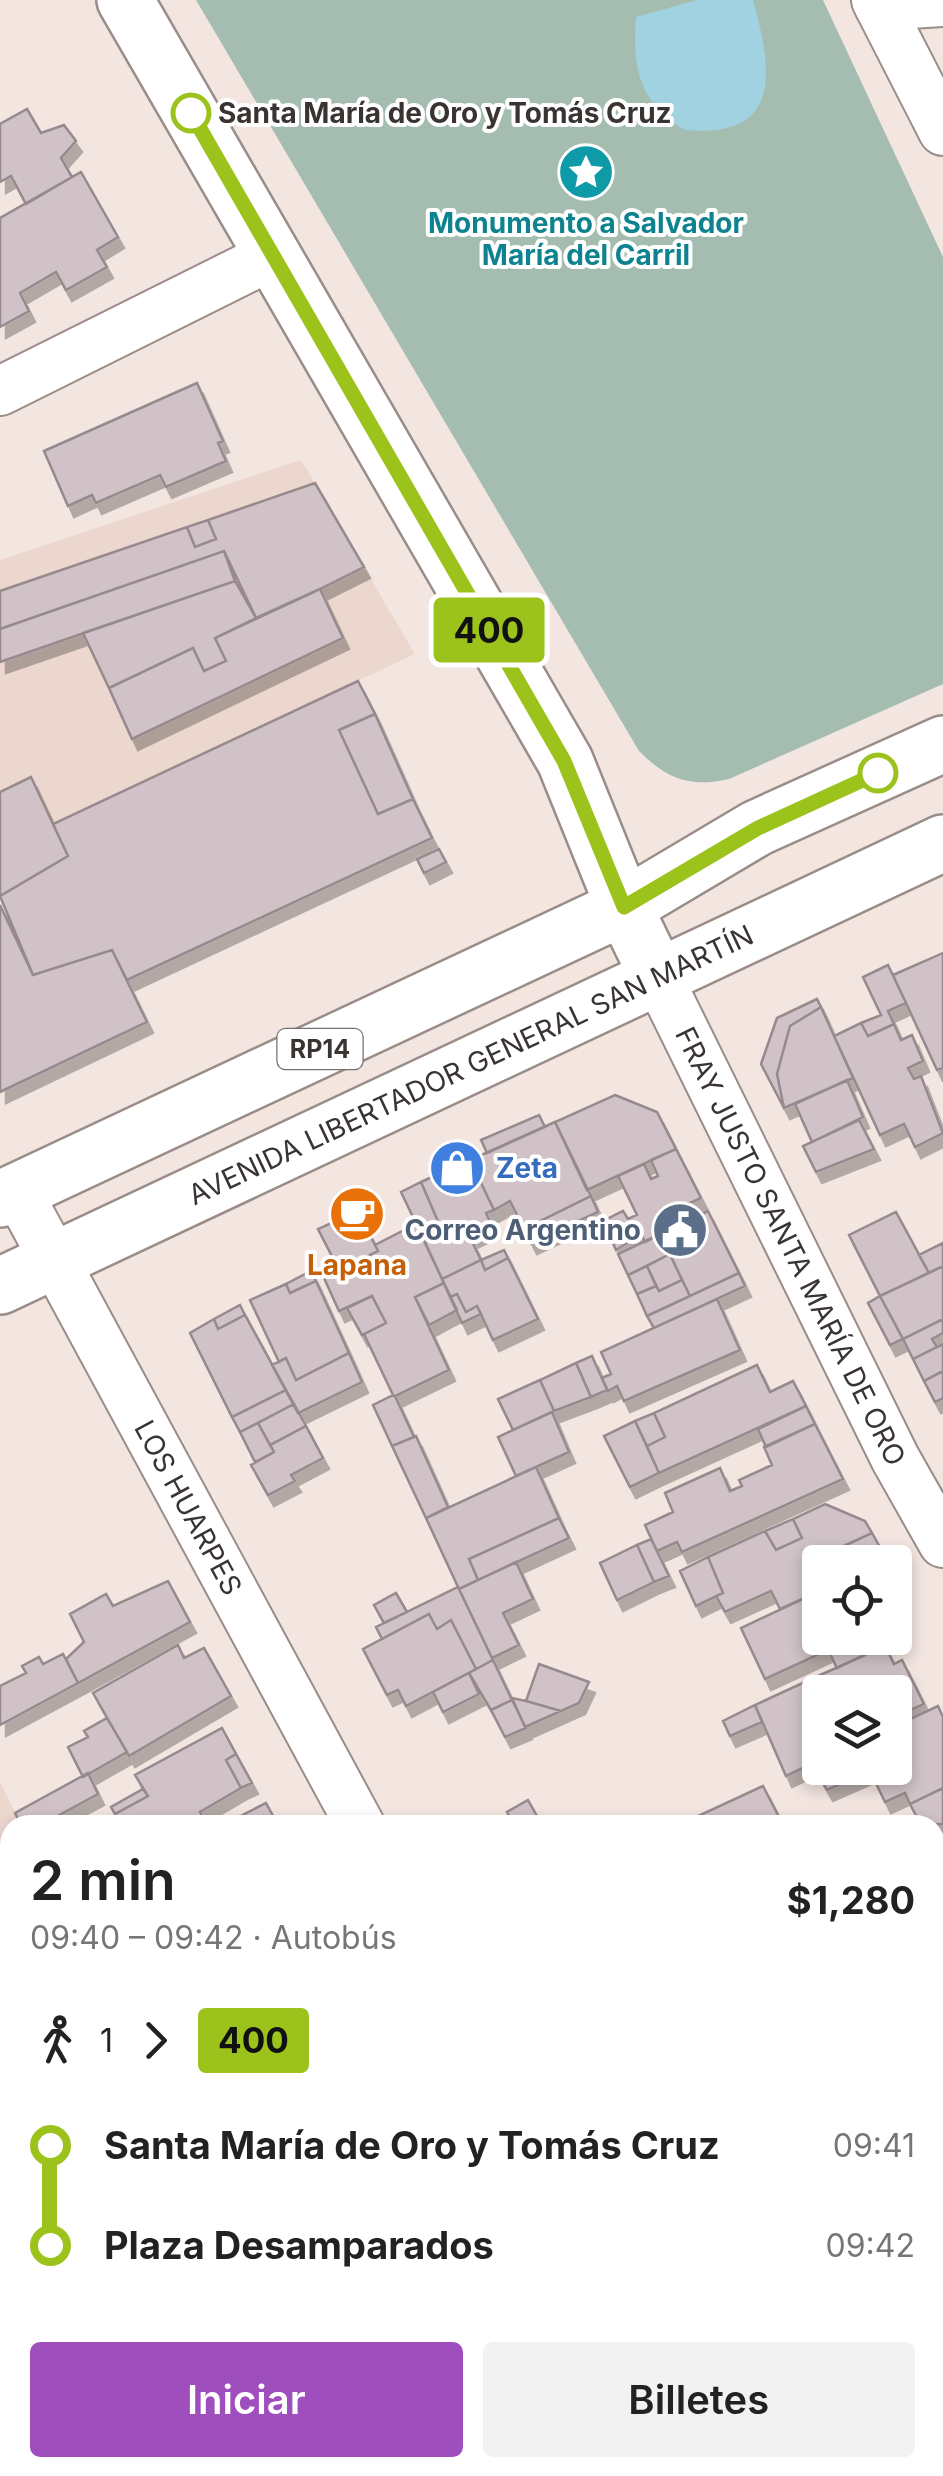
<!DOCTYPE html>
<html lang="es">
<head>
<meta charset="utf-8">
<style>
	:root { --surface:#fff; --page:#f2f2f2; --text:#222; --muted:#767676; --accent:#9f4ebe }
	body { margin:0; font-family:Inter,sans-serif; background:var(--page); color:var(--text); height:100vh; display:flex; flex-direction:column; font-size:38px; white-space:nowrap }
	* { box-sizing:border-box; margin:0 }
	p { font-size:32px; color:var(--muted) }
	.icon { flex:none; width:55px; height:55px; fill:none; stroke:currentColor; stroke-width:2; stroke-linecap:round; stroke-linejoin:round }
	.map { position:relative; flex:1; overflow:hidden }
	.drawer { position:absolute; left:0px; top:1815px; width:945px; height:662px; display:flex; flex-direction:column; background:var(--surface); border-radius:30px 30px 0 0; box-shadow:0 5px 15px #0003 }
	.drawer>* { flex:none }
	.badge { padding:0 20px; border-radius:8px; font-size:35px; line-height:65px }
	.controls { position:absolute; left:802px; top:1545px; display:grid; gap:20px }
	.controls a { display:grid; place-items:center; width:110px; height:110px; border-radius:10px; background:var(--surface); box-shadow:0 5px 15px #0003; font-size:50px }
	.map>.badge { position:absolute; translate:-50% -50%; box-shadow:0 0 0 5px #fff }
	.legs { display:flex; align-items:center; gap:15px; height:110px; padding:0 30px; font-size:32px }
	.legs p { margin-inline-start:auto }
	.overview { display:flex; align-items:center; justify-content:space-between; height:170px; padding:0 30px }
	h1 { font-size:55px; font-weight:600; line-height:75px }
	.primary-button { display:flex; gap:20px; margin-top:auto; padding:20px 30px }
	.primary-button a { flex:1; height:115px; border-radius:10px; background:var(--accent); color:#fff; font-size:40px; font-weight:600; line-height:115px; text-align:center }
	.primary-button a+a { background:var(--page); color:var(--text) }
	ul { padding:0 30px; list-style:none }
	li { display:flex; align-items:center; gap:35px; height:100px; font-size:38px }
	li i { display:grid; place-items:center; width:15px; height:100%; margin:0 12px; background:currentColor }
	li i::after { content:''; width:25px; height:25px; margin:-12px; border:8px solid; border-radius:50%; background:var(--surface) }
	li p { margin-inline-start:auto }
	li:first-child i { background:linear-gradient(#0000 50%,currentColor 0) }
	li:last-child i { background:linear-gradient(currentColor 50%,#0000 0) }
	.map>svg:first-child { display:block }
	.built { fill:#ecd7cf }
	.green { fill:#a4bdb0 }
	.water { fill:#a1d2e1 }
	.building { fill:#d0c2c6; stroke:#97898d; stroke-width:2.5; filter:url(#shadow) }
	.lines { fill:none; stroke-linecap:round; stroke-linejoin:round }
	.minor-casing { stroke:#9a8d88; stroke-width:52 }
	.secondary-casing { stroke:#9a8d88; stroke-width:60 }
	.primary-casing { stroke:#9a8d88; stroke-width:60 }
	.minor { stroke:#fff; stroke-width:48 }
	.secondary { stroke:#fff; stroke-width:55 }
	.primary { stroke:#fff; stroke-width:55 }
	.line-1-casing { stroke:#fff; stroke-width:22 }
	.line-1 { stroke:#9cc31c; stroke-width:15 }
	.stop-1-dot { fill:#fff; stroke:#9cc31c; stroke-width:5 }
	.labels { text-anchor:middle; dominant-baseline:central; stroke-width:8; stroke-linejoin:round; paint-order:stroke }
	.shield { fill:#fff; stroke:#747170; stroke-width:2.5 }
	.shield-label { font-size:25px; font-weight:bold; fill:#393432 }
	.stop-label { font-size:28px; font-weight:bold; fill:#393432; stroke:#fff; text-anchor:start }
	.culture-label { font-size:28px; font-weight:bold; fill:#0d838f; stroke:#fff }
	.street-label { font-size:28px; fill:#393432; stroke:#fff }
	.shop-label { font-size:28px; font-weight:bold; fill:#366cbe; stroke:#fff; text-anchor:start }
	.service-label { font-size:28px; font-weight:bold; fill:#4e5e75; stroke:#fff; text-anchor:end }
	.food-label { font-size:28px; font-weight:bold; fill:#c56008; stroke:#fff }
</style>
</head>
<body>
<div class="map">
<svg width="943" height="2476" viewBox="0 0 943 2476">
	<defs>
		<filter id="shadow"><feDropShadow dx="6" dy="11" stdDeviation="0" flood-color="#0004"/></filter>
	</defs>
	<rect width="100%" height="100%" fill="#f3e5e0"/>
	<!-- built -->
	<path class="built" d="M 301,460 L 415,654 L 53,824 L 31,778 L 0,792 L 0,560 Z
		M 0,1782 L 21,1825 L 10,1825 L 10,1934 L 0,1939 Z"/>
	<!-- green -->
	<path class="green" d="M 196,0 L 823,0 L 943,257 L 943,684 L 729,779 C 690,788 667,779 639,751 Z"/>
	<!-- water -->
	<path class="water" d="M 697,0 L 753,0 C 772,69 784,139 685,130 C 639,103 632,68 636,17 Z"/>
	<!-- building -->
	<path class="building" d="M 27,109 L 41,133 L 64,125 L 76,141 L 61,158 L 72,177 L 26,204 L 11,176 L 0,182 L 0,124 Z
		M 81,172 L 118,237 L 97,250 L 107,267 L 66,290 L 56,272 L 20,293 L 29,311 L 0,327 L 0,218 Z
		M 197,383 L 223,441 L 218,443 L 226,461 L 166,487 L 160,475 L 96,503 L 92,495 L 68,506 L 44,451 Z
		M 315,483 L 364,567 L 320,589 L 256,618 L 224,551 L 0,629 L 0,591 L 187,527 L 195,547 L 216,539 L 208,520 Z
		M 208,520 L 216,539 L 195,547 L 187,527 Z
		M 224,551 L 235,581 L 0,662 L 0,629 Z
		M 235,581 L 256,618 L 215,638 L 226,661 L 204,671 L 193,648 L 109,688 L 83,633 Z
		M 320,589 L 343,638 L 132,739 L 109,688 L 193,648 L 204,671 L 226,661 L 215,638 Z
		M 358,681 L 375,714 L 339,730 L 378,814 L 413,799 L 432,838 L 127,980 L 112,950 L 33,975 L 0,896 L 68,856 L 53,824 Z
		M 375,714 L 413,799 L 378,814 L 339,730 Z
		M 31,777 L 68,856 L 0,896 L 0,792 Z
		M 439,849 L 446,862 L 424,873 L 417,859 Z
		M 0,905 L 33,975 L 112,950 L 147,1022 L 0,1092 Z
		M 943,953 L 943,1068 L 937,1070 L 893,975 Z
		M 888,965 L 906,1003 L 888,1011 L 894,1024 L 868,1036 L 861,1023 L 881,1015 L 863,977 Z
		M 817,999 L 821,1007 L 790,1026 L 777,1074 L 784,1108 L 761,1064 L 777,1018 Z
		M 821,1007 L 853,1078 L 784,1108 L 777,1074 L 790,1026 Z
		M 861,1023 L 868,1036 L 894,1024 L 901,1040 L 912,1035 L 923,1061 L 908,1068 L 914,1079 L 921,1076 L 943,1133 L 915,1147 L 904,1124 L 880,1135 L 834,1036 Z
		M 847,1080 L 863,1117 L 812,1142 L 795,1104 Z
		M 615,1095 L 657,1112 L 676,1149 L 587,1190 L 555,1122 Z
		M 539,1115 L 545,1127 L 487,1153 L 481,1140 Z
		M 859,1120 L 874,1149 L 816,1172 L 803,1146 Z
		M 555,1122 L 591,1196 L 524,1229 L 510,1201 L 494,1210 L 470,1160 Z
		M 676,1149 L 701,1198 L 677,1209 L 682,1221 L 708,1211 L 645,1242 L 641,1234 L 616,1250 L 603,1221 L 623,1211 L 628,1219 L 637,1215 L 618,1176 L 644,1164 L 651,1179 L 658,1176 L 651,1160 Z
		M 470,1160 L 494,1210 L 486,1213 L 492,1227 L 469,1238 L 463,1223 L 443,1233 L 421,1182 Z
		M 421,1182 L 443,1233 L 425,1242 L 401,1192 Z
		M 591,1196 L 598,1212 L 531,1243 L 524,1229 Z
		M 358,1211 L 378,1251 L 339,1270 L 318,1229 Z
		M 708,1211 L 739,1273 L 690,1296 L 660,1234 Z
		M 896,1212 L 929,1273 L 880,1296 L 849,1235 Z
		M 463,1223 L 481,1260 L 442,1279 L 425,1242 Z
		M 416,1224 L 444,1283 L 415,1297 L 449,1370 L 395,1396 L 414,1437 L 392,1446 L 373,1405 L 393,1395 L 364,1334 L 386,1323 L 372,1296 L 339,1311 L 324,1278 L 378,1251 L 375,1245 Z
		M 660,1234 L 670,1254 L 628,1275 L 618,1254 Z
		M 943,1243 L 943,1266 L 929,1273 L 919,1255 Z
		M 504,1250 L 508,1258 L 485,1270 L 481,1260 Z
		M 670,1254 L 682,1280 L 659,1291 L 647,1266 Z
		M 508,1258 L 538,1319 L 493,1340 L 477,1306 L 466,1312 L 457,1294 L 450,1297 L 442,1279 L 481,1260 L 485,1270 Z
		M 647,1266 L 656,1286 L 637,1294 L 628,1275 Z
		M 943,1266 L 943,1319 L 903,1339 L 880,1296 Z
		M 311,1271 L 316,1281 L 290,1293 L 286,1284 Z
		M 739,1273 L 745,1286 L 654,1328 L 647,1316 Z
		M 682,1280 L 690,1296 L 647,1316 L 637,1294 L 656,1286 L 659,1291 Z
		M 316,1281 L 349,1353 L 296,1380 L 286,1358 L 279,1362 L 250,1300 L 286,1284 L 290,1293 Z
		M 444,1283 L 457,1310 L 429,1325 L 415,1297 Z
		M 457,1294 L 466,1312 L 477,1306 L 481,1314 L 462,1323 L 450,1297 Z
		M 372,1296 L 386,1323 L 362,1335 L 347,1308 Z
		M 880,1296 L 903,1339 L 890,1345 L 868,1303 Z
		M 717,1299 L 740,1350 L 624,1401 L 617,1386 L 608,1391 L 602,1378 L 611,1374 L 601,1352 Z
		M 240,1305 L 245,1315 L 218,1329 L 214,1319 Z
		M 245,1315 L 286,1390 L 232,1417 L 190,1333 L 214,1319 L 218,1329 Z
		M 943,1319 L 943,1333 L 932,1339 L 937,1347 L 913,1359 L 903,1339 Z
		M 943,1344 L 943,1371 L 924,1381 L 913,1359 Z
		M 349,1353 L 362,1382 L 298,1413 L 272,1365 L 286,1358 L 296,1380 Z
		M 592,1356 L 607,1390 L 591,1397 L 576,1363 Z
		M 576,1363 L 591,1397 L 554,1411 L 540,1380 Z
		M 757,1365 L 770,1392 L 793,1381 L 806,1406 L 659,1473 L 647,1446 L 665,1437 L 654,1413 Z
		M 943,1371 L 943,1398 L 935,1402 L 924,1381 Z
		M 540,1380 L 554,1411 L 513,1430 L 498,1399 Z
		M 286,1390 L 294,1404 L 240,1432 L 232,1417 Z
		M 294,1404 L 306,1426 L 270,1445 L 258,1423 Z
		M 806,1406 L 815,1424 L 766,1447 L 758,1429 Z
		M 552,1412 L 569,1452 L 516,1476 L 498,1437 Z
		M 654,1413 L 665,1437 L 647,1446 L 635,1421 Z
		M 635,1421 L 659,1473 L 630,1487 L 604,1436 Z
		M 258,1423 L 274,1452 L 255,1462 L 240,1432 Z
		M 815,1424 L 843,1479 L 682,1552 L 677,1542 L 657,1551 L 645,1525 L 673,1512 L 665,1493 L 720,1468 L 730,1491 L 742,1486 L 739,1480 L 772,1465 L 764,1447 Z
		M 306,1426 L 323,1458 L 291,1475 L 295,1481 L 268,1495 L 251,1465 L 274,1452 L 270,1445 Z
		M 416,1436 L 448,1507 L 426,1518 L 392,1446 Z
		M 536,1467 L 559,1518 L 469,1559 L 478,1580 L 459,1589 L 426,1518 Z
		M 825,1504 L 865,1521 L 872,1533 L 821,1557 L 820,1591 L 780,1609 L 771,1591 L 725,1612 L 716,1596 L 723,1593 L 708,1557 L 765,1531 L 776,1550 L 802,1538 L 793,1519 Z
		M 559,1518 L 569,1538 L 478,1580 L 469,1559 Z
		M 793,1519 L 802,1538 L 776,1550 L 765,1531 Z
		M 872,1533 L 887,1560 L 838,1562 L 832,1551 Z
		M 651,1539 L 669,1576 L 654,1582 L 637,1545 Z
		M 637,1545 L 654,1582 L 617,1600 L 600,1563 Z
		M 708,1557 L 723,1593 L 696,1606 L 680,1571 Z
		M 516,1562 L 533,1599 L 503,1613 L 519,1645 L 492,1658 L 459,1589 Z
		M 168,1581 L 190,1622 L 78,1683 L 66,1659 L 84,1642 L 70,1614 L 106,1594 L 113,1606 Z
		M 458,1587 L 493,1660 L 476,1669 L 451,1620 L 437,1629 L 429,1614 L 382,1639 L 376,1627 Z
		M 820,1591 L 820,1638 L 869,1638 L 875,1650 L 837,1668 L 828,1650 L 765,1679 L 741,1628 Z
		M 396,1593 L 407,1612 L 384,1623 L 374,1605 Z
		M 429,1614 L 437,1629 L 451,1620 L 476,1669 L 406,1706 L 398,1690 L 387,1695 L 363,1649 Z
		M 178,1645 L 184,1658 L 204,1648 L 231,1696 L 129,1756 L 93,1693 Z
		M 885,1646 L 894,1664 L 902,1660 L 924,1704 L 895,1717 L 895,1692 L 820,1692 L 820,1710 L 807,1681 Z
		M 63,1654 L 78,1683 L 0,1725 L 0,1686 L 26,1673 L 22,1666 L 39,1657 L 43,1664 Z
		M 493,1660 L 512,1700 L 491,1710 L 469,1673 Z
		M 539,1664 L 589,1682 L 579,1703 L 561,1711 L 526,1701 Z
		M 469,1673 L 479,1694 L 443,1712 L 433,1692 Z
		M 807,1681 L 820,1710 L 820,1760 L 786,1776 L 755,1705 Z
		M 512,1698 L 526,1701 L 561,1711 L 525,1727 Z
		M 512,1700 L 526,1728 L 505,1737 L 491,1710 Z
		M 755,1705 L 762,1722 L 730,1736 L 723,1721 Z
		M 938,1706 L 943,1717 L 943,1788 L 910,1804 L 905,1793 L 885,1802 L 870,1771 L 827,1790 L 812,1764 L 820,1760 L 820,1768 L 895,1768 L 895,1726 Z
		M 107,1718 L 127,1752 L 83,1777 L 68,1747 L 88,1737 L 84,1731 Z
		M 222,1728 L 236,1754 L 226,1760 L 241,1788 L 200,1812 L 206,1824 L 121,1825 L 115,1814 L 148,1796 L 135,1775 Z
		M 236,1754 L 252,1783 L 241,1788 L 226,1760 Z
		M 88,1773 L 98,1794 L 41,1825 L 21,1825 L 15,1813 Z
		M 763,1786 L 779,1817 L 764,1825 L 703,1825 L 698,1816 Z
		M 943,1788 L 943,1824 L 921,1825 L 910,1804 Z
		M 143,1789 L 148,1796 L 115,1814 L 111,1807 Z
		M 528,1800 L 542,1825 L 514,1825 L 507,1812 Z
		M 266,1803 L 278,1825 L 223,1825 Z
		M 937,2059 L 943,2070 L 943,2116 L 936,2119 Z
		M 10,2067 L 10,2099 L 0,2104 L 0,2071 Z
		M 10,2240 L 10,2320 L 1,2323 L 0,2242 Z
		M 937,2334 L 943,2345 L 943,2382 L 935,2386 Z
		M 39,2468 L 68,2469 L 144,2468 L 125,2476 L 42,2476 Z
		M 144,2468 L 202,2468 L 195,2471 L 197,2476 L 125,2476 Z
		M 499,2468 L 601,2468 L 588,2476 L 496,2476 L 493,2471 Z
		M 601,2468 L 649,2468 L 654,2476 L 587,2475 Z
		M 777,2468 L 841,2468 L 825,2476 L 782,2476 Z
		M 841,2468 L 933,2468 L 937,2476 L 833,2476 L 832,2472 Z"/>
	<g class="lines">
		<!-- minor casing -->
		<g class="minor-casing">
			<g id="minor">
				<path d="M 876,0 L 943,131"/>
				<path d="M 879,6 L 943,2"/>
				<path d="M 0,391 L 273,255"/>
				<path id="s1" d="M 658,977 L 895,1458 L 943,1543"/>
				<path id="s2" d="M 17,1191 L 360,1825"/>
				<path d="M 935,1943 L 943,1939"/>
				<path d="M 708,2468 L 713,2476"/>
			</g>
		</g>
		<!-- secondary casing -->
		<g class="secondary-casing">
			<path id="secondary" d="M 125,0 L 565,761 L 624,907 L 658,977"/>
		</g>
		<!-- primary casing -->
		<g class="primary-casing">
			<g id="primary">
				<path d="M 0,1199 L 624,907 L 757,828 L 943,744"/>
				<path id="s3" d="M 0,1286 L 943,843"/>
			</g>
		</g>
		<!-- minor -->
		<use href="#minor" class="minor"/>
		<!-- secondary -->
		<use href="#secondary" class="secondary"/>
		<!-- primary -->
		<use href="#primary" class="primary"/>
	</g>
	<g class="lines">
		<!-- line-1 casing -->
		<g class="line-1-casing">
			<path id="line-1" d="M 191,113 L 564,761 L 624,907 L 758,828 L 878,773"/>
		</g>
		<!-- line-1 -->
		<use href="#line-1" class="line-1"/>
	</g>
	<!-- icons -->
	<defs>
		<g id="sight-disc" transform="scale(2.875)"><circle r="9.5" fill="#0f9aa8" stroke="#fff"/><path d="M0-6L1.8-2.2L6-1.7L2.9 1.2L3.7 5.4L0 3.3L-3.7 5.4L-2.9 1.2L-6-1.7L-1.8-2.2Z" fill="#fff"/></g>
		<g id="shop-disc" transform="scale(2.875)"><circle r="9.5" fill="#3f7fe0" stroke="#fff"/><path d="M-5-2.5h2.3a2.7 3.5 0 0 1 5.4 0H5L5.5 6h-11ZM-1.5-2.5h3a1.5 2.3 0 0 0-3 0Z" fill="#fff"/></g>
		<g id="cafe-disc" transform="scale(2.875)"><circle r="9.5" fill="#e8710a" stroke="#fff"/><path d="M-5.5-4.5H6V0H3Q3 3.5 0 3.5H-2.5Q-5.5 3.5-5.5 0ZM3-3.2v2h1.7v-2ZM-6 4.5H4V6H-6Z" fill="#fff"/></g>
		<g id="civic-disc" transform="scale(2.875)"><circle r="9.5" fill="#5c6f8a" stroke="#fff"/><path d="M-.6-6.5H3V-4.5H.6V-3L4-1V1h2V6H-6V1h2V-1L-.6-3ZM-1.2 2.5V6h2.4V2.5Z" fill="#fff"/></g>
	</defs>
	<g fill-rule="evenodd">
		<use href="#sight-disc" x="586" y="172"/>
		<use href="#shop-disc" x="457" y="1168"/>
		<use href="#cafe-disc" x="357" y="1214"/>
		<use href="#civic-disc" x="680" y="1230"/>
	</g>
	<!-- markers -->
	<g class="stop-1-dot">
		<circle cx="191" cy="113" r="18"/>
		<circle cx="878" cy="773" r="18"/>
	</g>
	<g class="labels">
		<!-- shield labels -->
		<rect class="shield" x="277.5" y="1029" width="85" height="40" rx="8"/>
		<g class="shield-label">
			<text x="320" y="1049">RP14</text>
		</g>
		<!-- stop labels -->
		<g class="stop-label">
			<text x="218" y="113">Santa María de Oro y Tomás Cruz</text>
		</g>
		<!-- culture labels -->
		<g class="culture-label">
			<text x="586" y="223">Monumento a Salvador<tspan x="586" dy="32">María del Carril</tspan></text>
		</g>
		<!-- street labels -->
		<g class="street-label">
			<text stroke="none"><textPath href="#s3" startOffset="520">AVENIDA LIBERTADOR GENERAL SAN MARTÍN</textPath></text>
			<text stroke="none"><textPath href="#s1" startOffset="300">FRAY JUSTO SANTA MARÍA DE ORO</textPath></text>
			<text stroke="none"><textPath href="#s2" startOffset="360">LOS HUARPES</textPath></text>
		</g>
		<!-- shop labels -->
		<g class="shop-label">
			<text x="496" y="1168">Zeta</text>
		</g>
		<!-- service labels -->
		<g class="service-label">
			<text x="641" y="1230">Correo Argentino</text>
		</g>
		<!-- food labels -->
		<g class="food-label">
			<text x="357" y="1265">Lapana</text>
		</g>
	</g>
</svg>
<div class="controls">
<a><svg class="icon" aria-label="locate" viewBox="0 0 24 24"><circle cx="12" cy="12" r="6"/><path d="M12 2v4M12 18v4M2 12h4M18 12h4"/></svg></a>
<a><svg class="icon" aria-label="layers" viewBox="0 0 24 24"><path d="M12 4l9 5-9 5-9-5zM3 14l9 5 9-5"/></svg></a>
</div>
<b class="badge" style="left:489px;top:630px;background:#9cc31c;color:#111">400</b>
<section class="drawer">
<div class="overview"><div><h1>2 min</h1><p>09:40 – 09:42 · Autobús</p></div><b>$1,280</b></div>
<div class="legs"><svg class="icon" aria-label="walk" viewBox="0 0 24 24"><circle cx="13" cy="4" r="2"/><path d="M13 8l-2 6 4 7M11 14l-3 7M7 12l3-4h3l4 4"/></svg>1<svg class="icon" aria-label="forward" viewBox="0 0 24 24"><path d="M9 5l7 7-7 7"/></svg><b class="badge" style="background:#9cc31c;color:#111">400</b></div>
<ul>
<li><i style="color:#9cc31c"></i><b>Santa María de Oro y Tomás Cruz</b><p>09:41</p></li>
<li><i style="color:#9cc31c"></i><b>Plaza Desamparados</b><p>09:42</p></li>
</ul>
<div class="primary-button"><a>Iniciar</a><a>Billetes</a></div>
</section>
</div>
</body>
</html>
